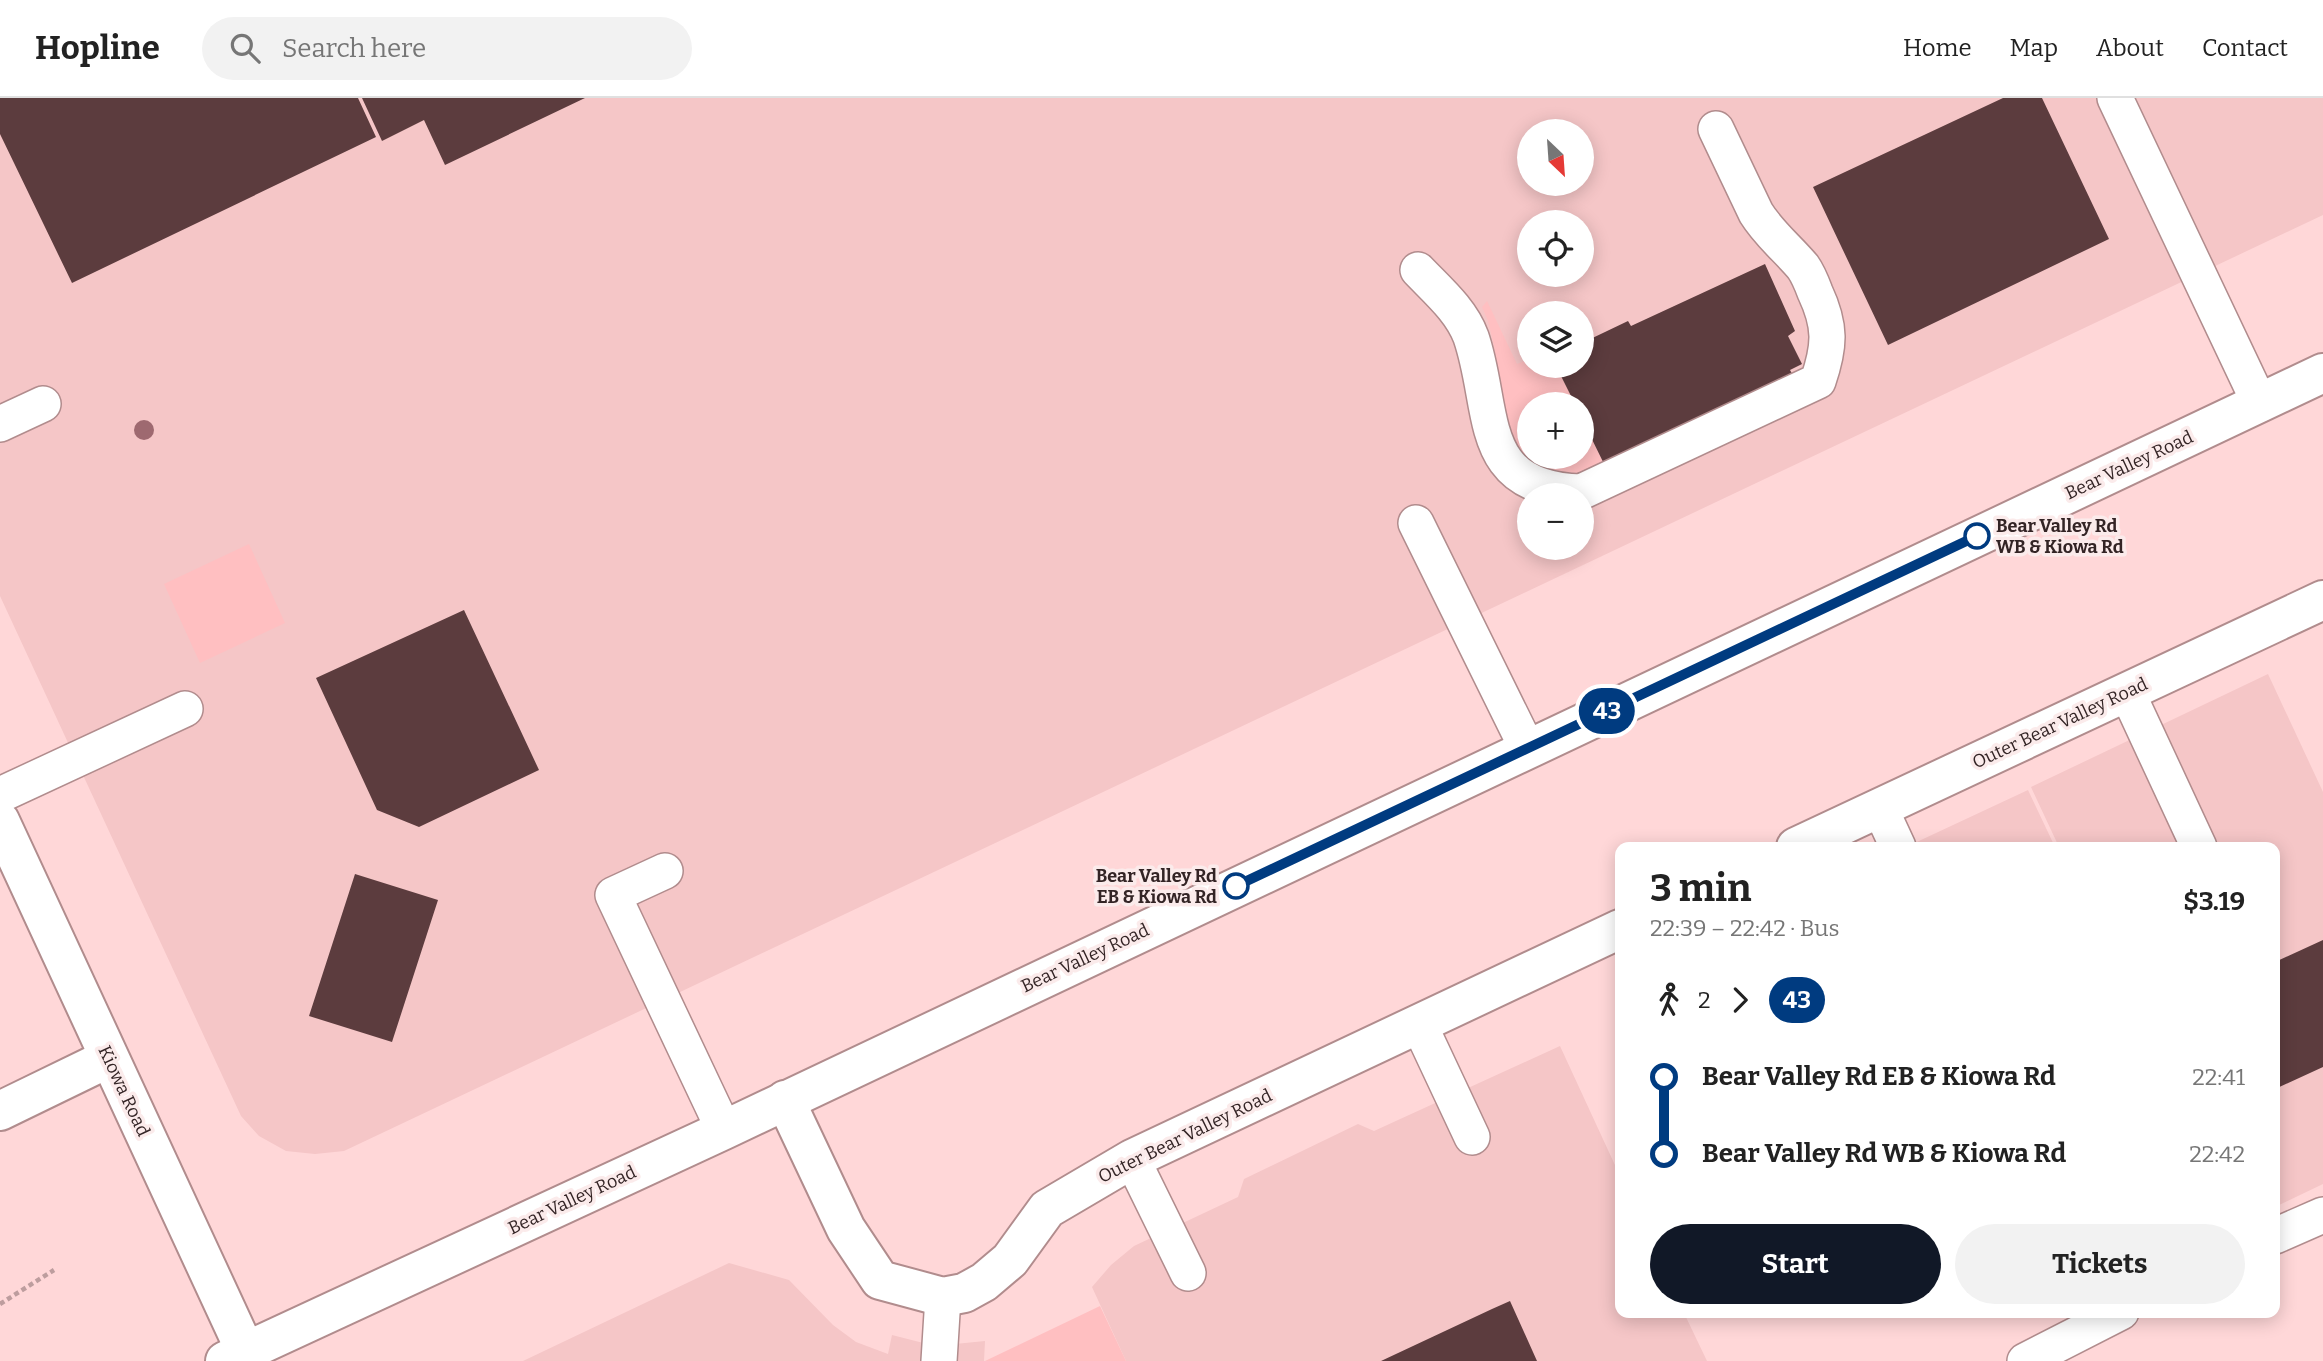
<!DOCTYPE html>
<html lang="en">
<head>
<meta charset="utf-8">
<style>
	:root { --surface:#fff; --page:#f2f2f2; --text:#222; --muted:#767676; --line:#e0e0e0; --accent:#111827 }
	body { margin:0; font-family:Bitter,serif; background:var(--page); color:var(--text); height:100vh; display:flex; flex-direction:column; font-size:26px; white-space:nowrap }
	* { box-sizing:border-box; margin:0 }
	p { font-size:23px; color:var(--muted) }
	.icon { flex:none; width:38px; height:38px; fill:none; stroke:currentColor; stroke-width:2; stroke-linecap:round; stroke-linejoin:round }
	.map { position:relative; flex:1; overflow:hidden }
	.side { position:absolute; left:1615px; top:744px; width:665px; height:476px; display:flex; flex-direction:column; background:var(--surface); border-radius:14px; box-shadow:0 4px 18px #0003 }
	.side>* { flex:none }
	.badge { padding:0 14px; border-radius:23px; font-size:24px; line-height:46px }
	.needle { width:46px; rotate:155deg }
	.controls { position:absolute; left:1517px; top:21px; display:grid; gap:14px }
	.controls a { display:grid; place-items:center; width:77px; height:77px; border-radius:50%; background:var(--surface); box-shadow:0 4px 18px #0003; font-size:35px }
	.map>.badge { position:absolute; translate:-50% -50%; box-shadow:0 0 0 4px #fff }
	.legs { display:flex; align-items:center; gap:10px; height:77px; padding:0 35px; font-size:23px }
	.legs p { margin-inline-start:auto }
	.summary { display:flex; align-items:center; justify-content:space-between; height:119px; padding:0 35px }
	h1 { font-size:38px; font-weight:700; line-height:52px }
	.primary-button { display:flex; gap:14px; margin-top:auto; padding:14px 35px }
	.primary-button a { flex:1; height:80px; border-radius:42px; background:var(--accent); color:#fff; font-size:28px; font-weight:700; line-height:80px; text-align:center }
	.primary-button a+a { background:var(--page); color:var(--text) }
	ul { padding:0 35px; list-style:none }
	li { display:flex; align-items:center; gap:24px; height:77px; font-size:26px }
	li i { display:grid; place-items:center; width:10px; height:100%; margin:0 9px; background:currentColor }
	li i::after { content:''; width:18px; height:18px; margin:-9px; border:5px solid; border-radius:50%; background:var(--surface) }
	li p { margin-inline-start:auto }
	li:first-child i { background:linear-gradient(#0000 50%,currentColor 0) }
	li:last-child i { background:linear-gradient(currentColor 50%,#0000 0) }
	header { display:flex; align-items:center; gap:42px; box-sizing:border-box; height:98px; padding:0 35px; background:var(--surface); border-bottom:2px solid var(--line) }
	header strong { font-size:33px }
	nav { display:flex; gap:38px; margin-inline-start:auto; font-size:24px }
	.search { width:490px; height:63px; background:var(--page); display:flex; align-items:center; gap:18px; box-sizing:border-box; padding:0 24px; border-radius:38px; color:var(--muted); font-size:26px }
	.map>svg:first-child { display:block }
	.built { fill:#f5c6c7; fill-rule:evenodd }
	.green { fill:#ffbfc1 }
	.building { fill:#5c3c3e }
	.lines { fill:none; stroke-linecap:round; stroke-linejoin:round }
	.service-casing { stroke:#b18c8d; stroke-width:38 }
	.minor-casing { stroke:#b18c8d; stroke-width:42 }
	.tertiary-casing { stroke:#b18c8d; stroke-width:42 }
	.primary-casing { stroke:#b18c8d; stroke-width:42 }
	.path { stroke:#bd9d9e; stroke-width:4.5; stroke-dasharray:5 3.5; stroke-linecap:butt }
	.service { stroke:#fff; stroke-width:35 }
	.minor { stroke:#fff; stroke-width:38 }
	.tertiary { stroke:#fff; stroke-width:38 }
	.primary { stroke:#fff; stroke-width:38 }
	.tree { fill:#9e6970 }
	.line-1-casing { stroke:#fff; stroke-width:16 }
	.line-1 { stroke:#003b80; stroke-width:10 }
	.stop-1-dot { fill:#fff; stroke:#003b80; stroke-width:3.5 }
	.labels { text-anchor:middle; dominant-baseline:central; stroke-width:7; stroke-linejoin:round; paint-order:stroke }
	.street-label { font-size:18px; fill:#332425; stroke:#fbebeb }
	.stop-label { font-size:18px; font-weight:bold; fill:#332425; stroke:#fbebeb; text-anchor:start }
</style>
</head>
<body>
<header>
<strong>Hopline</strong>
<div class="search"><svg class="icon" aria-label="search" viewBox="0 0 24 24"><circle cx="10" cy="10" r="6"/><path d="M15 15l6 6"/></svg>Search here</div>
<nav><a>Home</a><a>Map</a><a>About</a><a>Contact</a></nav>
</header>
<div class="map">
<svg width="2323" height="1263" viewBox="0 0 2323 1263">
	<rect width="100%" height="100%" fill="#ffd7d8"/>
	<!-- built -->
	<path class="built" d="M 0,0 L 2323,0 L 2323,117 L 344,1053 L 315,1056 L 286,1053 L 259,1038 L 241,1018 L 0,498 ZM 1530,33 L 1582,33 L 1582,86 L 1530,86 ZM 1530,124 L 1582,124 L 1582,177 L 1530,177 ZM 1530,215 L 1582,215 L 1582,268 L 1530,268 ZM 1530,306 L 1582,306 L 1582,359 L 1530,359 ZM 1530,397 L 1582,397 L 1582,450 L 1530,450 Z
		M 2268,576 L 2323,694 L 2323,1086 L 2275,1109 L 2275,749 L 2059,749 L 2031,689 Z
		M 2028,692 L 2055,749 L 1906,749 Z
		M 1560,948 L 1620,1078 L 1620,1214 L 1684,1215 L 1707,1263 L 1126,1263 L 1092,1189 L 1111,1167 L 1134,1148 L 1238,1099 L 1244,1081 L 1358,1026 L 1374,1033 Z
		M 729,1165 L 789,1182 L 833,1227 L 856,1244 L 888,1256 L 892,1237 L 935,1248 L 985,1243 L 984,1263 L 523,1263 Z"/>
	<!-- green -->
	<path class="green" d="M 1487,203 L 1517,266 L 1529,261 L 1530,268 L 1556,268 L 1575,306 L 1530,306 L 1530,359 L 1582,359 L 1582,321 L 1604,367 L 1585,376 L 1553,376 L 1526,363 L 1510,342 L 1494,248 L 1488,223 L 1482,209 Z
		M 249,446 L 285,525 L 200,565 L 164,486 Z
		M 1100,1208 L 1126,1263 L 985,1263 Z"/>
	<!-- building -->
	<path class="building" d="M 0,0 L 358,0 L 376,39 L 72,185 L 0,36 Z
		M 362,0 L 585,0 L 445,67 L 424,22 L 382,43 Z
		M 2003,0 L 2042,0 L 2109,141 L 1888,247 L 1813,89 Z
		M 1765,166 L 1795,233 L 1788,238 L 1802,266 L 1790,272 L 1797,285 L 1608,374 L 1582,321 L 1582,306 L 1575,306 L 1556,268 L 1582,268 L 1582,245 L 1628,223 L 1631,228 Z
		M 464,512 L 539,672 L 419,729 L 377,712 L 316,580 Z
		M 355,776 L 438,802 L 392,944 L 309,918 Z
		M 2323,842 L 2323,969 L 2275,991 L 2275,864 Z
		M 1510,1203 L 1537,1263 L 1381,1263 L 1492,1211 Z"/>
	<g class="lines">
		<!-- service casing -->
		<g class="service-casing">
			<path id="service" d="M 2115,0 L 2260,306
				M 1418,172 C 1437,192 1461,212 1471,239 C 1496,312 1474,391 1581,394 L 1818,283 C 1830,248 1831,228 1815,194 C 1812,186 1808,176 1803,169 C 1788,151 1769,136 1756,115 L 1716,31
				M 0,326 L 43,306
				M 1416,425 L 1527,650
				M 2127,594 L 2199,749
				M 0,697 L 185,611
				M 1880,710 L 1898,749
				M 665,773 L 613,797 L 724,1032
				M 1419,926 L 1472,1039
				M 1132,1061 L 1188,1175
				M 2275,1138 L 2323,1117
				M 939,1263 L 943,1199
				M 2025,1263 L 2121,1214"/>
		</g>
		<!-- minor casing -->
		<g class="minor-casing">
			<path id="minor" d="M 1796,749 L 2323,502
				M 785,1002 L 846,1131 L 880,1182 L 943,1199 L 964,1195 L 984,1184 L 1010,1162 L 1047,1111 L 1132,1061 L 1620,831
				M 0,1013 L 109,960"/>
		</g>
		<!-- tertiary casing -->
		<g class="tertiary-casing">
			<path id="tertiary" d="M 0,723 L 250,1263"/>
		</g>
		<!-- primary casing -->
		<g class="primary-casing">
			<path id="primary" d="M 225,1263 L 724,1032 L 2323,275"/>
		</g>
		<!-- path -->
		<path class="path" d="M 0,1206 L 54,1172"/>
		<!-- service -->
		<use href="#service" class="service"/>
		<!-- minor -->
		<use href="#minor" class="minor"/>
		<!-- tertiary -->
		<use href="#tertiary" class="tertiary"/>
		<!-- primary -->
		<use href="#primary" class="primary"/>
	</g>
	<!-- trees -->
	<circle class="tree" cx="144" cy="332" r="10"/>
	<g class="lines">
		<!-- line-1 casing -->
		<g class="line-1-casing">
			<path id="line-1" d="M 1236,788 L 1977,438"/>
		</g>
		<!-- line-1 -->
		<use href="#line-1" class="line-1"/>
	</g>
	<!-- markers -->
	<g class="stop-1-dot">
		<circle cx="1977" cy="438" r="12"/>
		<circle cx="1236" cy="788" r="12"/>
	</g>
	<g class="labels">
		<!-- street labels -->
		<g class="street-label">
			<text transform="translate(2129 367) rotate(-25)">Bear Valley Road</text>
			<text transform="translate(2060 625) rotate(-25)">Outer Bear Valley Road</text>
			<text transform="translate(1085 860) rotate(-25)">Bear Valley Road</text>
			<text transform="translate(124 993) rotate(65)">Kiowa Road</text>
			<text transform="translate(1185 1038) rotate(-26)">Outer Bear Valley Road</text>
			<text transform="translate(572 1102) rotate(-25)">Bear Valley Road</text>
		</g>
		<!-- stop labels -->
		<g class="stop-label">
			<text x="1996" y="428">Bear Valley Rd<tspan x="1996" dy="21">WB &amp; Kiowa Rd</tspan></text>
			<text x="1217" y="778" text-anchor="end">Bear Valley Rd<tspan x="1217" dy="21">EB &amp; Kiowa Rd</tspan></text>
		</g>
	</g>
</svg>
<div class="controls">
<a><svg class="needle" viewBox="-14 -14 28 28"><path d="M0-13l5 13h-10z" fill="#e53935"/><path d="M0 13l5-13h-10z" fill="#767676"/></svg></a>
<a><svg class="icon" aria-label="locate" viewBox="0 0 24 24"><circle cx="12" cy="12" r="6"/><path d="M12 2v4M12 18v4M2 12h4M18 12h4"/></svg></a>
<a><svg class="icon" aria-label="layers" viewBox="0 0 24 24"><path d="M12 4l9 5-9 5-9-5zM3 14l9 5 9-5"/></svg></a>
<a>+</a>
<a>−</a>
</div>
<b class="badge" style="left:1607px;top:613px;background:#003b80;color:#fff">43</b>
<section class="side">
<div class="summary"><div><h1>3 min</h1><p>22:39 – 22:42 · Bus</p></div><b>$3.19</b></div>
<div class="legs"><svg class="icon" aria-label="walk" viewBox="0 0 24 24"><circle cx="13" cy="4" r="2"/><path d="M13 8l-2 6 4 7M11 14l-3 7M7 12l3-4h3l4 4"/></svg>2<svg class="icon" aria-label="forward" viewBox="0 0 24 24"><path d="M9 5l7 7-7 7"/></svg><b class="badge" style="background:#003b80;color:#fff">43</b></div>
<ul>
<li><i style="color:#003b80"></i><b>Bear Valley Rd EB &amp; Kiowa Rd</b><p>22:41</p></li>
<li><i style="color:#003b80"></i><b>Bear Valley Rd WB &amp; Kiowa Rd</b><p>22:42</p></li>
</ul>
<div class="primary-button"><a>Start</a><a>Tickets</a></div>
</section>
</div>
</body>
</html>
